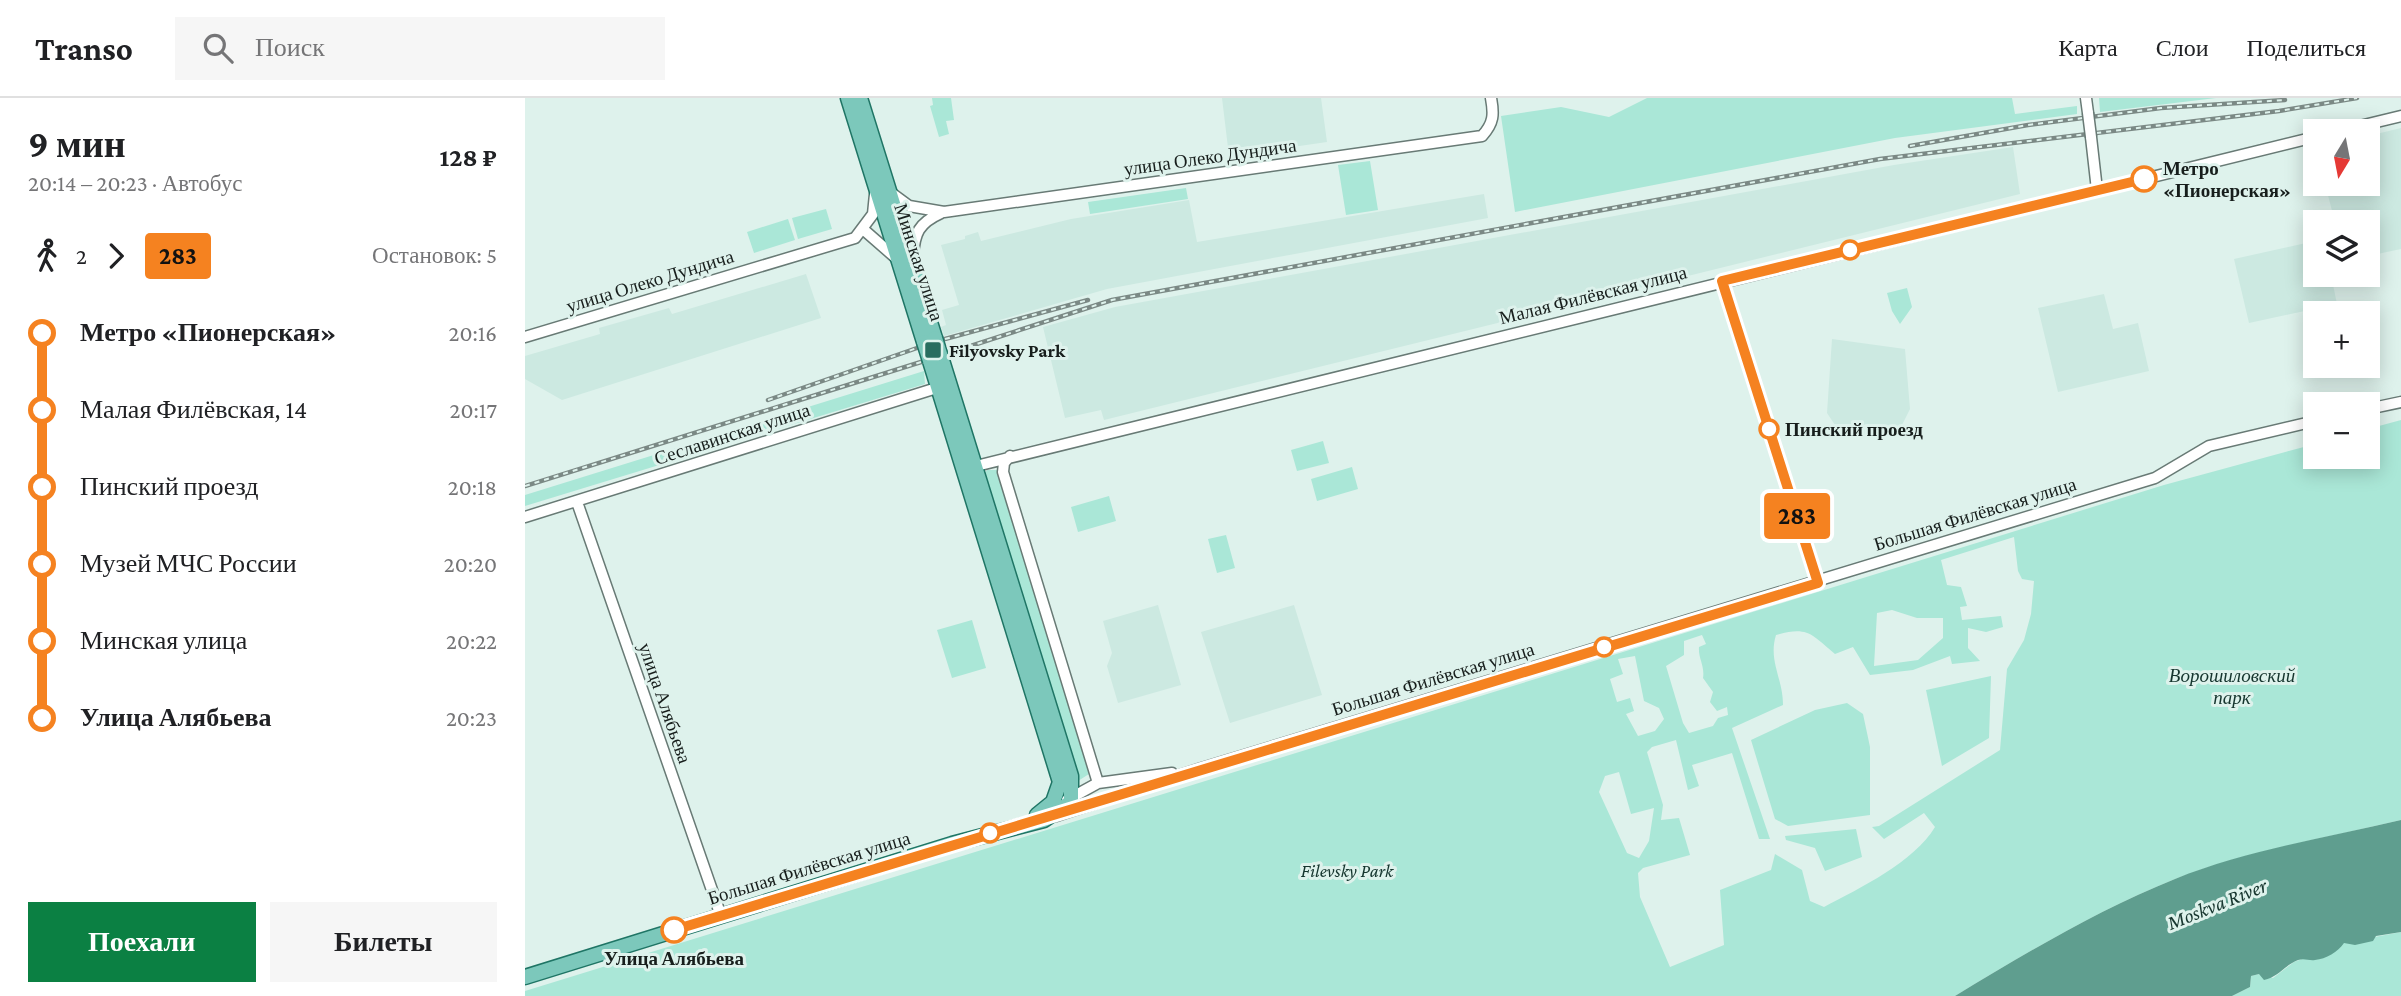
<!DOCTYPE html>
<html lang="ru">
<head>
<meta charset="utf-8">
<style>
	:root { --surface:#fff; --page:#f6f6f6; --text:#202124; --muted:#757577; --line:#e0e0e0; --accent:#0b8043 }
	body { margin:0; font-family:"Crimson Pro",serif; background:var(--page); color:var(--text); height:100vh; display:flex; flex-direction:column; font-size:26px; white-space:nowrap }
	* { box-sizing:border-box; margin:0 }
	p { font-size:23px; color:var(--muted) }
	.icon { flex:none; width:38px; height:38px; fill:none; stroke:currentColor; stroke-width:2; stroke-linecap:round; stroke-linejoin:round }
	.map { position:relative; flex:1; overflow:hidden }
	.drawer { display:flex; flex-direction:column; background:var(--surface); width:525px }
	.drawer>* { flex:none }
	.badge { padding:0 14px; border-radius:5px; font-size:24px; line-height:46px }
	.needle { width:46px; rotate:190deg }
	.fabs { position:absolute; left:1778px; top:21px; display:grid; gap:14px }
	.fabs a { display:grid; place-items:center; width:77px; height:77px; border-radius:0px; background:var(--surface); box-shadow:0 4px 18px #0003; font-size:35px }
	.map>.badge { position:absolute; translate:-50% -50%; box-shadow:0 0 0 4px #fff }
	.legs { display:flex; align-items:center; gap:10px; height:77px; padding:0 28px; font-size:23px }
	.legs p { margin-inline-start:auto }
	.headline { display:flex; align-items:center; justify-content:space-between; height:119px; padding:0 28px }
	h1 { font-size:38px; font-weight:700; line-height:52px }
	.action { display:flex; gap:14px; margin-top:auto; padding:14px 28px }
	.action a { flex:1; height:80px; border-radius:0px; background:var(--accent); color:#fff; font-size:28px; font-weight:700; line-height:80px; text-align:center }
	.action a+a { background:var(--page); color:var(--text) }
	ul { padding:0 28px; list-style:none }
	li { display:flex; align-items:center; gap:24px; height:77px; font-size:26px }
	li i { display:grid; place-items:center; width:10px; height:100%; margin:0 9px; background:currentColor }
	li i::after { content:''; width:18px; height:18px; margin:-9px; border:5px solid; border-radius:50%; background:var(--surface) }
	li p { margin-inline-start:auto }
	li:first-child i { background:linear-gradient(#0000 50%,currentColor 0) }
	li:last-child i { background:linear-gradient(currentColor 50%,#0000 0) }
	header { display:flex; align-items:center; gap:42px; box-sizing:border-box; height:98px; padding:0 35px; background:var(--surface); border-bottom:2px solid var(--line) }
	header strong { font-size:33px }
	nav { display:flex; gap:38px; margin-inline-start:auto; font-size:24px }
	.search { width:490px; height:63px; background:var(--page); display:flex; align-items:center; gap:18px; box-sizing:border-box; padding:0 24px; border-radius:0px; color:var(--muted); font-size:26px }
	main { display:flex; flex:1; min-height:0 }
	.map>svg:first-child { display:block }
	.built { fill:#cce9e1 }
	.green { fill:#aae7d7; fill-rule:evenodd }
	.water { fill:#5f9e8f }
	.lines { fill:none; stroke-linecap:round; stroke-linejoin:round }
	.minor-casing { stroke:#687a75; stroke-width:13 }
	.major-casing { stroke:#1f7565; stroke-width:17 }
	.minor { stroke:#fff; stroke-width:10 }
	.major { stroke:#7cc8bb; stroke-width:14 }
	.rail-casing { stroke:#7b8985; stroke-width:4.5 }
	.rail { stroke:#def2ec; stroke-width:2; stroke-dasharray:5; stroke-linecap:butt }
	.minor-bridge-casing { stroke:#687a75; stroke-width:13; stroke-linecap:butt }
	.major-bridge-casing { stroke:#1f7565; stroke-width:17; stroke-linecap:butt }
	.minor-bridge { stroke:#fff; stroke-width:10 }
	.major-bridge { stroke:#7cc8bb; stroke-width:14 }
	.line-1-casing { stroke:#fff; stroke-width:16 }
	.line-1 { stroke:#f58220; stroke-width:10 }
	.stop-1-dot { fill:#fff; stroke:#f58220; stroke-width:3.5 }
	.poi-dot { fill:#296d5f; stroke:#def2ec; stroke-width:2.5 }
	.labels { text-anchor:middle; dominant-baseline:central; stroke-width:6; stroke-linejoin:round; paint-order:stroke }
	.street-label { font-size:19px; fill:#171e1c; stroke:#def2ec }
	.stop-label { font-size:19px; font-weight:bold; fill:#171e1c; stroke:#def2ec; text-anchor:start }
	.poi-label { font-size:19px; font-weight:bold; fill:#171e1c; stroke:#def2ec; text-anchor:start }
	.park-label { font-size:19px; font-style:italic; fill:#15352e; stroke:#def2ec }
	.water-label { font-size:21px; font-style:italic; fill:#17362f; stroke:#def2ec }
</style>
</head>
<body>
<header>
<strong>Transo</strong>
<div class="search"><svg class="icon" aria-label="search" viewBox="0 0 24 24"><circle cx="10" cy="10" r="6"/><path d="M15 15l6 6"/></svg>Поиск</div>
<nav><a>Карта</a><a>Слои</a><a>Поделиться</a></nav>
</header>
<main>
<section class="drawer">
<div class="headline"><div><h1>9 мин</h1><p>20:14 – 20:23 · Автобус</p></div><b>128 ₽</b></div>
<div class="legs"><svg class="icon" aria-label="walk" viewBox="0 0 24 24"><circle cx="13" cy="4" r="2"/><path d="M13 8l-2 6 4 7M11 14l-3 7M7 12l3-4h3l4 4"/></svg>2<svg class="icon" aria-label="forward" viewBox="0 0 24 24"><path d="M9 5l7 7-7 7"/></svg><b class="badge" style="background:#f58220;color:#111">283</b><p>Остановок: 5</p></div>
<ul>
<li><i style="color:#f58220"></i><b>Метро «Пионерская»</b><p>20:16</p></li>
<li><i style="color:#f58220"></i><span>Малая Филёвская, 14</span><p>20:17</p></li>
<li><i style="color:#f58220"></i><span>Пинский проезд</span><p>20:18</p></li>
<li><i style="color:#f58220"></i><span>Музей МЧС России</span><p>20:20</p></li>
<li><i style="color:#f58220"></i><span>Минская улица</span><p>20:22</p></li>
<li><i style="color:#f58220"></i><b>Улица Алябьева</b><p>20:23</p></li>
</ul>
<div class="action"><a>Поехали</a><a>Билеты</a></div>
</section>
<div class="map">
<svg width="1876" height="898" viewBox="0 0 1876 898">
	<rect width="100%" height="100%" fill="#def2ec"/>
	<!-- built -->
	<path class="built" d="M 697,0 L 796,0 L 802,44 L 704,58 Z
		M 1876,30 L 1876,151 L 1843,158 L 1843,124 L 1810,124 L 1800,86 L 1843,86 L 1843,38 Z
		M 1488,49 L 1495,96 L 579,322 L 576,312 L 540,320 L 518,229 L 590,209 L 1369,67 Z
		M 959,96 L 963,120 L 582,191 L 419,238 L 416,229 L 421,227 L 417,212 L 434,207 L 416,147 L 440,141 L 440,138 L 453,134 L 456,143 L 546,121 L 664,102 L 672,144 Z
		M 1790,143 L 1790,177 L 1806,177 L 1812,206 L 1724,225 L 1709,161 Z
		M 281,176 L 296,220 L 37,302 L 0,281 L 0,258 L 75,236 L 74,230 L 144,210 L 147,216 Z
		M 1579,196 L 1588,231 L 1613,225 L 1624,273 L 1533,294 L 1513,210 Z
		M 1307,241 L 1380,251 L 1385,311 L 1376,329 L 1368,337 L 1323,340 L 1310,327 L 1302,315 Z
		M 633,507 L 656,587 L 593,605 L 582,568 L 587,555 L 578,523 Z
		M 769,507 L 797,597 L 705,625 L 676,534 Z"/>
	<!-- green -->
	<path class="green" d="M 407,0 L 426,0 L 429,22 L 421,23 L 424,36 L 414,39 L 405,8 L 408,7 Z
		M 1122,0 L 1487,0 L 1490,16 L 1552,8 L 1552,16 L 1370,40 L 990,114 L 976,18 L 1036,9 L 1084,19 Z
		M 1574,0 L 1691,0 L 1575,14 Z
		M 845,63 L 853,112 L 821,117 L 813,67 Z
		M 661,90 L 663,101 L 565,116 L 563,104 Z
		M 301,111 L 307,131 L 273,141 L 267,120 Z
		M 263,121 L 270,142 L 229,155 L 222,134 Z
		M 1382,190 L 1387,209 L 1375,226 L 1367,213 L 1362,195 Z
		M 399,273 L 400,286 L 0,408 L 0,397 Z
		M 1876,322 L 1876,722 C 1801,740 1722,753 1650,781 C 1573,812 1501,855 1430,898 L 0,898 L 0,893 L 1639,387 L 1790,346 L 1790,359 L 1843,359 L 1843,331 ZM 1489,439 L 1493,473 L 1497,481 L 1509,483 L 1506,516 L 1499,542 L 1482,571 L 1475,652 L 1354,728 L 1347,729 L 1359,741 L 1399,715 L 1410,729 C 1389,764 1335,790 1299,809 L 1285,803 L 1277,772 L 1250,756 L 1246,772 L 1195,792 L 1199,847 L 1145,869 L 1115,799 L 1113,775 L 1118,770 L 1165,757 L 1154,720 L 1136,722 L 1138,707 L 1122,654 L 1127,649 L 1151,642 L 1163,692 L 1174,688 L 1167,667 L 1207,655 L 1234,741 L 1245,741 L 1207,630 L 1258,607 C 1258,580 1243,563 1251,537 C 1283,528 1286,536 1310,556 L 1328,549 L 1345,577 L 1388,572 L 1425,558 L 1427,566 L 1455,563 L 1443,550 L 1443,530 L 1461,534 L 1478,529 L 1476,518 L 1437,522 L 1435,509 L 1442,508 L 1436,489 L 1422,487 L 1416,462 ZM 1367,512 L 1392,520 L 1418,520 L 1418,540 L 1393,562 L 1349,568 L 1352,515 ZM 1177,537 L 1181,546 L 1174,549 C 1173,560 1180,568 1178,580 L 1188,594 L 1185,604 L 1192,613 L 1202,609 L 1203,617 L 1193,620 L 1188,628 L 1164,635 L 1158,625 L 1141,568 L 1159,557 L 1159,543 ZM 1110,558 L 1119,603 L 1134,610 L 1139,621 L 1130,633 L 1113,638 L 1101,616 L 1109,613 L 1105,600 L 1092,604 L 1085,581 L 1098,576 L 1093,561 ZM 1094,674 L 1106,716 L 1129,710 L 1124,743 L 1114,760 L 1102,755 L 1074,694 L 1080,678 Z
		M 798,343 L 804,365 L 772,373 L 766,352 Z
		M 827,369 L 833,391 L 792,403 L 786,381 Z
		M 462,372 L 472,372 L 476,377 L 564,676 L 553,683 L 456,379 Z
		M 584,398 L 591,423 L 553,434 L 546,409 Z
		M 701,437 L 710,470 L 692,475 L 683,441 Z
		M 447,522 L 461,570 L 427,580 L 412,532 Z
		M 1466,578 L 1464,640 L 1417,668 L 1401,592 Z
		M 1322,605 L 1338,616 L 1345,649 L 1345,717 L 1263,728 L 1250,721 L 1226,642 L 1290,612 Z
		M 1331,731 L 1337,759 L 1300,773 L 1290,750 L 1261,742 L 1260,738 Z
		M 1876,834 L 1876,898 L 1707,898 L 1725,889 L 1726,878 L 1734,876 L 1748,880 L 1769,864 L 1818,845 Z"/>
	<!-- water -->
	<path class="water" d="M 1876,722 L 1876,834 L 1851,838 L 1848,843 L 1830,847 L 1819,845 C 1813,854 1801,861 1790,862 C 1784,863 1780,860 1773,862 C 1760,867 1753,879 1739,882 L 1734,876 L 1726,878 L 1725,889 L 1707,898 L 1430,898 C 1501,855 1573,812 1650,781 C 1722,752 1801,740 1876,722 Z"/>
	<g class="lines">
		<!-- minor casing -->
		<g class="minor-casing">
			<path id="minor" d="M 1561,0 L 1563,15
				M 1814,33 L 1876,18
				M 1566,39 L 1572,92
				M 365,94 L 384,108 L 419,114 L 957,38 C 969,25 969,16 966,0
				M 339,132 L 371,160
				M 388,159 C 389,135 394,125 416,115
				M 1197,183 L 1293,485
				M 0,239 L 330,140 L 348,116 L 350,96
				M 1843,311 L 1876,304
				M 485,358 L 479,365 L 478,374 L 573,685
				M 443,370 L 1790,39
				M 52,404 L 196,818
				M 0,419 L 418,288
				M 542,702 L 573,685 L 647,675
				M 531,718 L 674,671 L 1630,380 L 1684,348 L 1790,323"/>
		</g>
		<!-- major casing -->
		<g class="major-casing">
			<path id="major" d="M 323,0 L 399,244
				M 335,0 L 410,240
				M 405,263 L 535,684 L 528,704 L 512,717
				M 0,879 L 427,746 L 519,722 L 546,704 L 546,678 L 416,259"/>
		</g>
		<!-- minor -->
		<use href="#minor" class="minor"/>
		<!-- major -->
		<use href="#major" class="major"/>
		<!-- rail casing -->
		<g class="rail-casing">
			<path id="rail" d="M 1385,48 L 1503,27 L 1636,10 L 1760,2
				M 420,241 L 563,202
				M 424,255 L 587,202 L 1355,61 L 1754,13 L 1832,0
				M 243,302 L 392,250
				M 0,388 L 396,264"/>
		</g>
		<!-- rail -->
		<use href="#rail" class="rail"/>
		<!-- minor-bridge casing -->
		<g class="minor-bridge-casing">
			<path id="minor-bridge" d="M 1563,15 L 1566,39"/>
		</g>
		<!-- major-bridge casing -->
		<g class="major-bridge-casing">
			<path id="major-bridge" d="M 410,240 L 416,259
				M 399,244 L 405,263"/>
		</g>
		<!-- minor-bridge -->
		<use href="#minor-bridge" class="minor-bridge"/>
		<!-- major-bridge -->
		<use href="#major-bridge" class="major-bridge"/>
	</g>
	<g class="lines">
		<!-- line-1 casing -->
		<g class="line-1-casing">
			<path id="line-1" d="M 149,832 L 1293,485 L 1197,183 L 1619,81"/>
		</g>
		<!-- line-1 -->
		<use href="#line-1" class="line-1"/>
	</g>
	<!-- markers -->
	<g class="stop-1-dot">
		<circle cx="1619" cy="81" r="12"/>
		<circle cx="1325" cy="152" r="9"/>
		<circle cx="1244" cy="331" r="9"/>
		<circle cx="1079" cy="549" r="9"/>
		<circle cx="465" cy="735" r="9"/>
		<circle cx="149" cy="832" r="12"/>
	</g>
	<rect class="poi-dot" x="399" y="243" width="18" height="18" rx="3.5"/>
	<g class="labels">
		<!-- street labels -->
		<g class="street-label">
			<text transform="translate(685 59) rotate(-8)">улица Олеко Дундича</text>
			<text transform="translate(394 164) rotate(72)">Минская улица</text>
			<text transform="translate(125 183) rotate(-17)">улица Олеко Дундича</text>
			<text transform="translate(1068 197) rotate(-14)">Малая Филёвская улица</text>
			<text transform="translate(207 336) rotate(-18)">Сеславинская улица</text>
			<text transform="translate(1450 416) rotate(-17)">Большая Филёвская улица</text>
			<text transform="translate(908 581) rotate(-17)">Большая Филёвская улица</text>
			<text transform="translate(140 605) rotate(71)">улица Алябьева</text>
			<text transform="translate(284 770) rotate(-17)">Большая Филёвская улица</text>
		</g>
		<!-- stop labels -->
		<g class="stop-label">
			<text x="1638" y="70">Метро<tspan x="1638" dy="22">«Пионерская»</tspan></text>
			<text x="1260" y="331">Пинский проезд</text>
			<text x="149" y="860" text-anchor="middle">Улица Алябьева</text>
		</g>
		<!-- poi labels -->
		<g class="poi-label">
			<text x="424" y="252">Filyovsky Park</text>
		</g>
		<!-- park labels -->
		<g class="park-label">
			<text x="1707" y="577">Ворошиловский<tspan x="1707" dy="22">парк</tspan></text>
			<text x="822" y="772">Filevsky Park</text>
		</g>
		<!-- water labels -->
		<g class="water-label">
			<text transform="translate(1692 806) rotate(-22)">Moskva River</text>
		</g>
	</g>
</svg>
<div class="fabs">
<a><svg class="needle" viewBox="-14 -14 28 28"><path d="M0-13l5 13h-10z" fill="#e53935"/><path d="M0 13l5-13h-10z" fill="#757577"/></svg></a>
<a><svg class="icon" aria-label="layers" viewBox="0 0 24 24"><path d="M12 4l9 5-9 5-9-5zM3 14l9 5 9-5"/></svg></a>
<a>+</a>
<a>−</a>
</div>
<b class="badge" style="left:1272px;top:418px;background:#f58220;color:#111">283</b>
</div>
</main>
</body>
</html>
